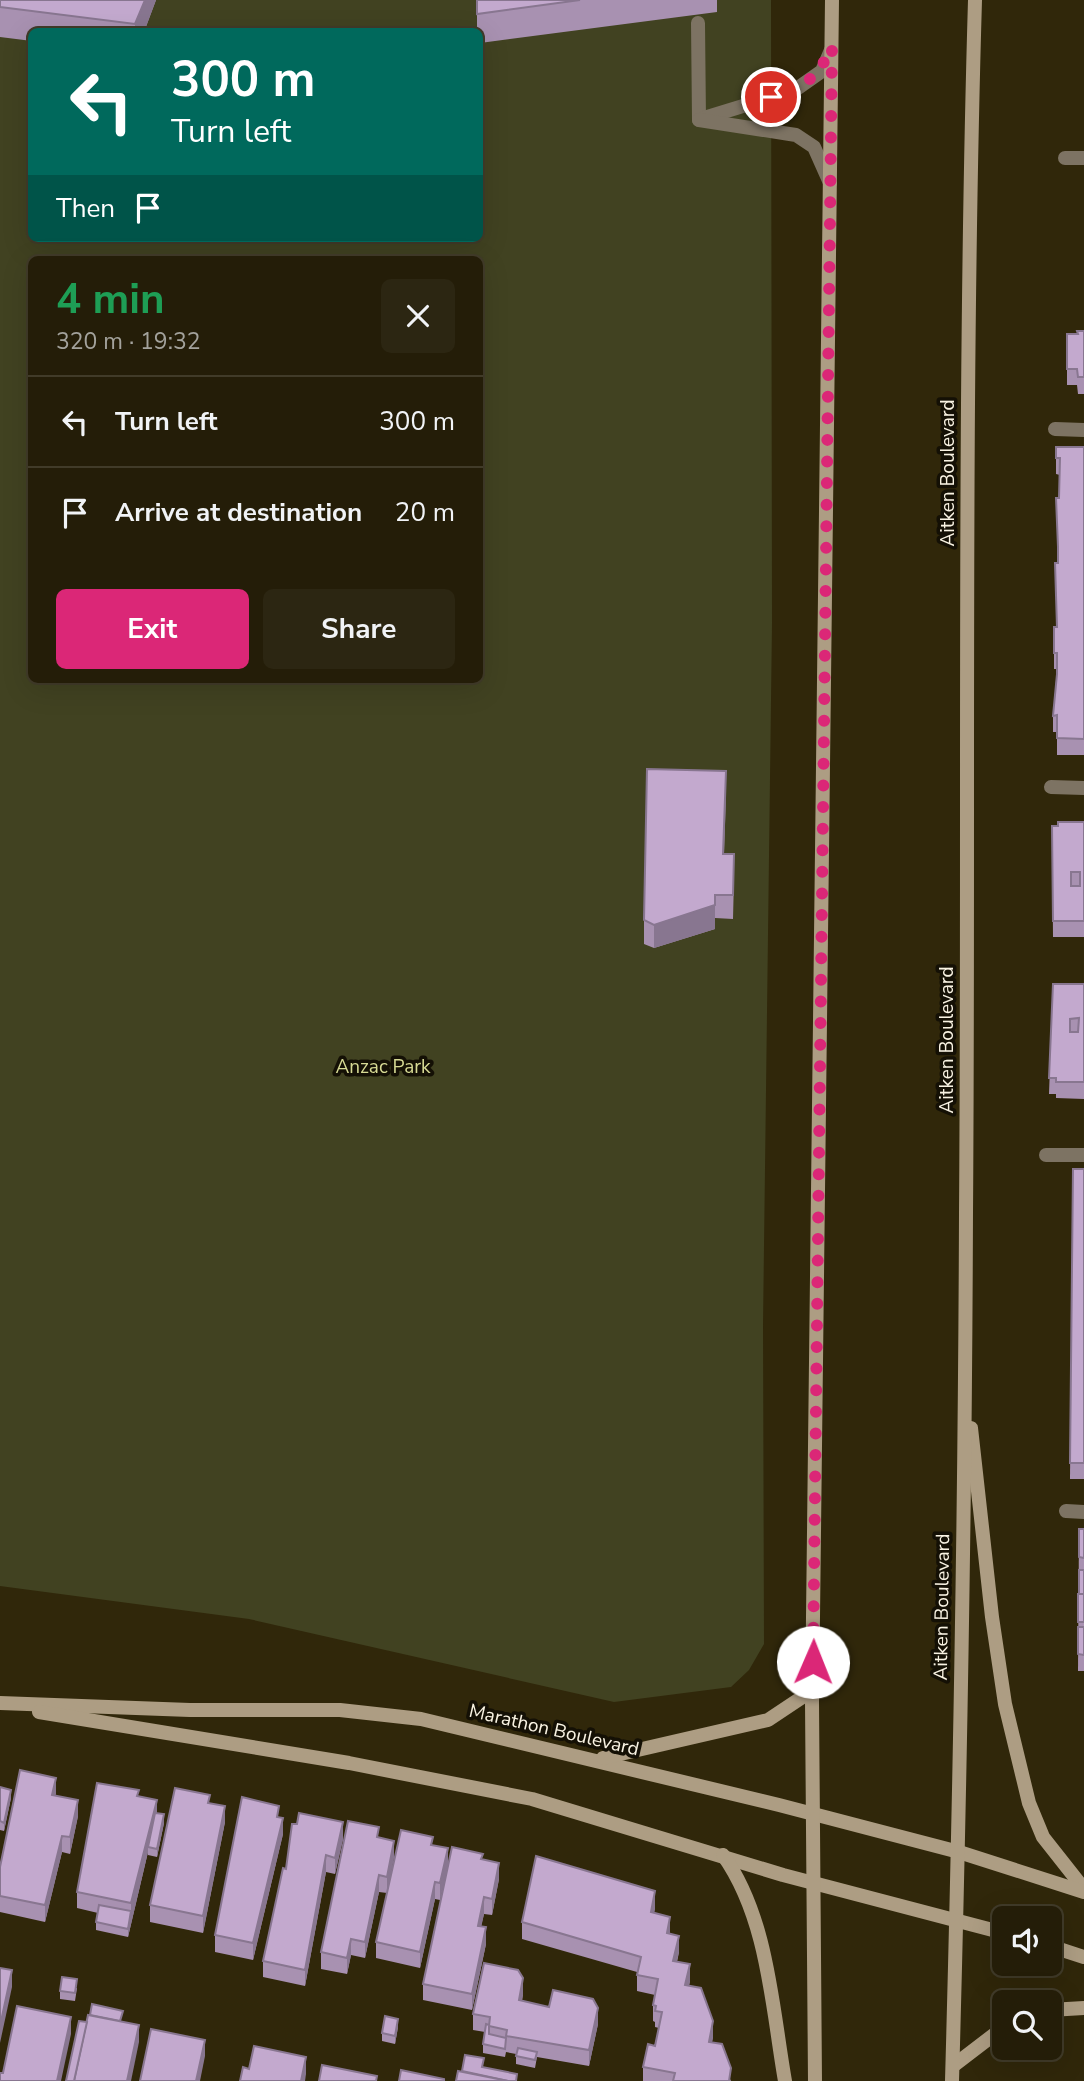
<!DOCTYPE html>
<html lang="en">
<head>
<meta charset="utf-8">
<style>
  body { margin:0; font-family:"Nunito Sans",sans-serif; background:#2c2612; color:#f1f3f6; height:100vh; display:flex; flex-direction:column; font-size:26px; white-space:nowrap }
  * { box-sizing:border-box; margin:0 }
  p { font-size:23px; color:#a3a29c }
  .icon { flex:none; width:38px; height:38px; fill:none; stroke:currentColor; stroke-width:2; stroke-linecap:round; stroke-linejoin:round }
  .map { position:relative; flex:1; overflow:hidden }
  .side { position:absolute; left:28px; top:256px; width:455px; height:427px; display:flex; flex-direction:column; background:#241d08; border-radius:10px; box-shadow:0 7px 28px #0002,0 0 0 2px #413b29 }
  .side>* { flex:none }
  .hud { position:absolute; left:28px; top:28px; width:455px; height:214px; border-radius:10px; box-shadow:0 7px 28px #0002,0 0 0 2px #413b29; background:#00695c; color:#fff; overflow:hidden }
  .controls { position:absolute; left:992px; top:1906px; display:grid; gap:14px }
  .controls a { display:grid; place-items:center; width:70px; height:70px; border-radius:10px; background:#241d08; box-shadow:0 7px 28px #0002,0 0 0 2px #413b29; font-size:35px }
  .pin { position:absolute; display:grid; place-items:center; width:60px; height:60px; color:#fff; margin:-30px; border:4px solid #fff; border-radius:50%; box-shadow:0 2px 7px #0007 }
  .me { position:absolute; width:77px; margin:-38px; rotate:1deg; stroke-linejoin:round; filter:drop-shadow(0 0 5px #0008) }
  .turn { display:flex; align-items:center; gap:24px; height:147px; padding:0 28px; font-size:32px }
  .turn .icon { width:91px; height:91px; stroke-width:2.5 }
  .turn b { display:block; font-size:49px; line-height:60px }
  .then { display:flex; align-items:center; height:66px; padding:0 28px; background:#0003; gap:14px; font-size:26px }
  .round { display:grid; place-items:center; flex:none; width:74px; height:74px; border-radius:10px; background:#2c2612 }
  .summary { display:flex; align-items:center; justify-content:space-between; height:119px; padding:0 28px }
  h1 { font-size:42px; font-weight:700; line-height:52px; color:#1e9e55 }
  .cta { display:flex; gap:14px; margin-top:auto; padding:14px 28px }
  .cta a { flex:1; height:80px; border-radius:10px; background:#db2777; color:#fff; font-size:28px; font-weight:700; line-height:80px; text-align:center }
  .cta a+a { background:#2c2612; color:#f1f3f6 }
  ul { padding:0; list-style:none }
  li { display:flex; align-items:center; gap:21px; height:91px; padding:0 28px; border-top:2px solid #413b29 }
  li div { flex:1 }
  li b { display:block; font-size:26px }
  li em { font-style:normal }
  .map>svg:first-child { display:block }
  .green { fill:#414221; fill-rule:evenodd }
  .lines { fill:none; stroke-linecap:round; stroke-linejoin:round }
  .lane { stroke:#7d7363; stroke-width:14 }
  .street { stroke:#7d7363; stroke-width:14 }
  .secondary { stroke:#ad9d83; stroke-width:14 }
  .wall { fill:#a891b1 }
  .shaded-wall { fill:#887690 }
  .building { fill:#c3a9ce; stroke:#887690; stroke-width:2; fill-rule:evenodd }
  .route { stroke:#db2777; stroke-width:12; stroke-dasharray:0 21.6 }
  .labels { text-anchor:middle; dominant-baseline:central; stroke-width:7; stroke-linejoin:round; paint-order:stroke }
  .street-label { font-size:19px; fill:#f9f3e3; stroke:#141005 }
  .park-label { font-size:19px; fill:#d7da94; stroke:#141005 }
</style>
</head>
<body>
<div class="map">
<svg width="1084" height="2081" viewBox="0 0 1084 2081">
  <rect width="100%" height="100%" fill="#30270a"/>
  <!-- green -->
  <path class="green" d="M0,0H771L772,623L763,1325L764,1644L749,1670L731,1687L614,1702L249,1619L0,1586ZM32,32H480V238H32ZM32,259H480V679H32Z"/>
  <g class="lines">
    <!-- lane -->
    <g class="lane">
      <path d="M698,23L699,120"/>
      <path d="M704,118L795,90L822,71L831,50"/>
      <path d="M699,120L796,135L814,147L830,183"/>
      <path d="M1065,158H1084"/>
      <path d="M1055,429L1084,430"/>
      <path d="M1066,1511L1084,1512"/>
    </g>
    <!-- street -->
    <g class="street">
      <path d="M1051,787L1084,788"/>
      <path d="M1046,1155H1084"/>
    </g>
    <!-- secondary -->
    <g class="secondary">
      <path d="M971,1428L992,1617L1005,1704L1029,1803L1043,1837L1084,1889"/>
      <path d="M0,1703L190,1710H340L421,1719L779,1805L959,1852L1084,1892"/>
      <path d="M39,1712L349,1763L532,1799L783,1875L1004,1933"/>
      <path d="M603,1758L768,1720L813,1690"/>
      <path d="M723,1855C768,1918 772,2007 785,2081"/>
      <path d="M1050,1946L1084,1957"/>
      <path d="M1050,2010L1084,2008"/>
      <path d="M953,2066L1004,2027"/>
      <path d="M815,2081L812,1702L832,0"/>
      <path d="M952,2081C960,1792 965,1502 966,1213C969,809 963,404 975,0"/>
    </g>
  </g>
  <!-- wall -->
  <g class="wall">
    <path d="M0,0H156L144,32H32V41L0,37Z"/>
    <path d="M477,0H717V12L480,43V32H477Z"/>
    <path d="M1084,331V394H1078L1077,385H1067V334H1077Z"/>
    <path d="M1056,447H1084V755H1057V732H1053V716L1057,669H1054V653L1057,627L1055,563H1058V559L1056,498H1059L1060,475L1056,474Z"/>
    <path d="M726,794L724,854L734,878L733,919L715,918V929L654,948L644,944V920Z"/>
    <path d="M1084,822V937H1053L1052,826H1058Z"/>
    <path d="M1053,984H1084V1099L1056,1098V1094H1049Z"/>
    <path d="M1073,1169H1084V1479H1070Z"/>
    <path d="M1079,1529H1084V1671H1078Z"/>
    <path d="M0,1787L11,1798L4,1831L0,1830Z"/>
    <path d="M56,1796L78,1816L70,1854L62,1852L45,1922L0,1912V1867Z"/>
    <path d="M139,1796L157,1813L164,1823L157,1857L148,1855V1852L128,1937L96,1930V1922L98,1913L77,1908V1892Z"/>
    <path d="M210,1803L225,1822L203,1933L150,1922V1905Z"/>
    <path d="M279,1817L283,1834L253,1960L215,1952V1935Z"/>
    <path d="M379,1837L394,1857L387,1892L433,1845L448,1865L440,1900L435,1899L420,1968L376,1958V1942L387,1893L379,1892L365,1958L351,1955L347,1974L321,1969V1952Z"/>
    <path d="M343,1839L335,1874L326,1872L305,1986L263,1977V1961L286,1869Z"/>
    <path d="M483,1859L499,1879L492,1915L484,1914L481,1926L486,1944L472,2010L423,2000V1984Z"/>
    <path d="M655,1908L654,1913L670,1934L679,1952L677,1962L690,1981L689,1986L713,2037L712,2042L731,2081H643V2067L655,2046L659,2028L655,2027V2022L653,2021V2005L655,1995L637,1991V1972L522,1939V1922Z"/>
    <path d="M77,1988L75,2001L60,1999V1991Z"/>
    <path d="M523,1994L522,2001L598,2024L589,2066L537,2057L535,2068L516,2064V2054L506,2052L505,2057L483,2053V2044L485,2032L473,2030V2014Z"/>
    <path d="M398,2027L395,2044L382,2041V2033Z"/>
  </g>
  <!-- shaded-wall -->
  <g class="shaded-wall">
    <path d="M145,0H156L144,32H135V24Z"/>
    <path d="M715,895V929L654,948V925Z"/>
    <path d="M56,1778V1794L52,1811V1795Z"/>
    <path d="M11,1790V1798L4,1831V1823Z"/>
    <path d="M78,1800V1816L70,1854V1837Z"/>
    <path d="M157,1800V1816L148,1847V1852L128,1937V1929L131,1911V1903Z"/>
    <path d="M225,1806V1822L203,1933V1916Z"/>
    <path d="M164,1814V1823L157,1857V1849Z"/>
    <path d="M283,1818V1834L253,1960V1943Z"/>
    <path d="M343,1822V1839L335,1874V1858Z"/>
    <path d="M62,1836V1852L45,1922V1905Z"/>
    <path d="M394,1841V1857L387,1893V1877Z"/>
    <path d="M448,1848V1865L440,1900V1883Z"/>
    <path d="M326,1855V1872L305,1986V1970Z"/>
    <path d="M499,1863V1879L492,1915V1899Z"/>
    <path d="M379,1875V1892L365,1958V1942Z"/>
    <path d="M435,1882V1899L420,1968V1952Z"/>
    <path d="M655,1891V1908L651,1929V1912Z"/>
    <path d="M484,1897V1914L478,1942V1926Z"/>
    <path d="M670,1917V1933L667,1950V1933Z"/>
    <path d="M486,1927V1944L472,2010V1994Z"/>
    <path d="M679,1936V1952L673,1977V1961Z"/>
    <path d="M351,1939V1955L347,1974V1958Z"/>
    <path d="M690,1964V1981L685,2001V1985Z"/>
    <path d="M12,1970V1987L0,2043V2026Z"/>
    <path d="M523,1978V1994L519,2017V2000Z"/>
    <path d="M598,2008V2024L589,2066V2050Z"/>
    <path d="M71,2017V2034L61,2081H57Z"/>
    <path d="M398,2019V2027L395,2044V2036Z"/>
    <path d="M713,2021V2037L709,2058V2042Z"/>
    <path d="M139,2025V2042L131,2081H127Z"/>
    <path d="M205,2040V2056L200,2081H196Z"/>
    <path d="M306,2057V2074L305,2081H301Z"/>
  </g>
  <!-- building -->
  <g class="building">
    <path d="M0,0H145L135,24L0,7Z"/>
    <path d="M477,0H580L477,14Z"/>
    <path d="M1077,331H1084V377H1078L1077,369H1067V334H1078Z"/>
    <path d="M1056,447H1084V739L1057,738V715L1053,716L1057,674V653H1054V627H1057L1055,563H1058V547L1056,498H1059L1060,458H1056Z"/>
    <path d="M647,769L726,771L723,854H734L733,895H715V905L654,925L644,920Z"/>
    <path d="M1058,822H1084V921H1053L1052,826H1058ZM1071,872H1080V886H1071Z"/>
    <path d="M1053,984H1084V1082H1056V1078H1049ZM1079,1018L1078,1032H1070V1019Z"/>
    <path d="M1073,1169H1084V1463H1070Z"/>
    <path d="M1079,1529H1084V1558L1079,1557Z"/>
    <rect x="1079" y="1570" width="5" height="24"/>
    <rect x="1078" y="1594" width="6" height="28"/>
    <path d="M1078,1627H1084V1655L1078,1654Z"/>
    <path d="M20,1770L56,1778L52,1795L78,1800L70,1837L62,1836L45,1905L0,1896V1867Z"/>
    <path d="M97,1783L139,1790L137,1796L157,1800L131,1903L77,1892Z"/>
    <path d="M0,1787L11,1790L4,1823L0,1821Z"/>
    <path d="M175,1788L210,1795L208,1803L225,1806L203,1916L150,1905Z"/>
    <path d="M242,1797L279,1806L277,1817L283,1818L253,1943L215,1935Z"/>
    <path d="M155,1813L164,1814L157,1849L148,1847Z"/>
    <path d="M299,1813L343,1822L335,1858L326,1855L305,1970L263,1961L283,1868L286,1869L292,1824H297Z"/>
    <path d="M348,1821L379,1827L377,1837L394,1841L387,1877L379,1875L365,1942L351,1939L347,1958L321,1952Z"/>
    <path d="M401,1830L433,1837L431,1845L448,1848L440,1883L435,1882L420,1952L376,1942Z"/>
    <path d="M452,1847L483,1854L481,1859L499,1863L492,1899L484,1897L478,1926L486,1927L472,1994L423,1984Z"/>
    <path d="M536,1856L655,1891L651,1912L670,1917L667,1933L679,1936L673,1961L690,1964L685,1985L701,1988L713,2021L709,2042L722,2044L731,2068L729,2081H673L675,2073L643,2067L648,2044L655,2046L662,2012L655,2011L656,2006L653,2005L658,1979L637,1975L641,1957L522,1922Z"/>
    <path d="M99,1905L131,1911L128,1929L96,1922Z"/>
    <path d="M484,1963L518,1970L523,1978L519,2000L549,2007L553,1990L593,1999L598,2008L589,2050L506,2036L507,2030L489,2026L490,2017L473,2014Z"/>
    <path d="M0,1968L12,1970L0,2026Z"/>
    <path d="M62,1977L77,1979L75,1993L60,1991Z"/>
    <path d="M92,2004L123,2011L120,2021L90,2015Z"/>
    <path d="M17,2006L71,2017L57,2081H0V2073H3Z"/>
    <path d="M88,2015L139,2025L127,2081H74Z"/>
    <path d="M385,2016L398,2019L395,2036L382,2033Z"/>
    <path d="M79,2021L87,2022L74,2081H66Z"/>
    <path d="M486,2024L489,2025V2034L506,2038L505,2049L483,2044Z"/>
    <path d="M151,2029L205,2040L196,2081H140Z"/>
    <path d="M254,2046L306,2057L301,2081H240L243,2067L249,2069Z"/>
    <path d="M518,2048L537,2052L535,2060L516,2056Z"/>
    <path d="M465,2055L484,2058L482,2067L517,2074L516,2081H508L462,2071Z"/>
    <path d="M322,2065L377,2076L376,2081H319Z"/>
    <path d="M401,2070L444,2079V2081H399Z"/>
    <path d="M458,2071L508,2081H456Z"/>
  </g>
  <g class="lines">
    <!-- route -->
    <path class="route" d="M771,97C804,87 817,79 832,47L813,1662"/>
  </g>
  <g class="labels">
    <!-- street labels -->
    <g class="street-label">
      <text transform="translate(948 473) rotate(-90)">Aitken Boulevard</text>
      <text transform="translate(947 1040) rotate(-90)">Aitken Boulevard</text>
      <text transform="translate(942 1607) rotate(-89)">Aitken Boulevard</text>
      <text transform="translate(554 1730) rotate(13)">Marathon Boulevard</text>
    </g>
    <!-- park labels -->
    <g class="park-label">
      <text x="383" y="1067">Anzac Park</text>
    </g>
  </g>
</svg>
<div class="controls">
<a><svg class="icon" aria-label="sound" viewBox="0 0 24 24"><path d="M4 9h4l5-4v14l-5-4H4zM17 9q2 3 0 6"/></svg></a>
<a><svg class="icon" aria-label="search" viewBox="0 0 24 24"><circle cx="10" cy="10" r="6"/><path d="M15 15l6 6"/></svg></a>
</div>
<div class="pin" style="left:771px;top:97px;background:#d93025"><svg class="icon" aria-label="arrive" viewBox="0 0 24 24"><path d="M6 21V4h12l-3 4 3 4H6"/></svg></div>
<svg class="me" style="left:813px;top:1662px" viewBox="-20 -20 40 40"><circle r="19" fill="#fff"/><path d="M0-13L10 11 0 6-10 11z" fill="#db2777"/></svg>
<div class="hud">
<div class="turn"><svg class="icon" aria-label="left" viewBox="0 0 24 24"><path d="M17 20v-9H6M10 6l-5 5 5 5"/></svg><div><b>300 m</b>Turn left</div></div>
<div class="then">Then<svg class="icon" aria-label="arrive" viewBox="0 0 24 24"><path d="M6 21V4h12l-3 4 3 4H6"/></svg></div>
</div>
<section class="side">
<div class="summary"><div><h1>4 min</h1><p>320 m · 19:32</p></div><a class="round"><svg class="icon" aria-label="close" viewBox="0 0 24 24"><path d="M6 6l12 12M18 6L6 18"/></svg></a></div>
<ul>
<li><svg class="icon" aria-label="left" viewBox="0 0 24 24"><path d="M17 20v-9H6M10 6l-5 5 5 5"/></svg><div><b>Turn left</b></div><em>300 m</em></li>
<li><svg class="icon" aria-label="arrive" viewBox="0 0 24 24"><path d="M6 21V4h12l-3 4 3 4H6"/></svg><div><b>Arrive at destination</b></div><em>20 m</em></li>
</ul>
<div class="cta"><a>Exit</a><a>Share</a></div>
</section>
</div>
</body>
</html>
